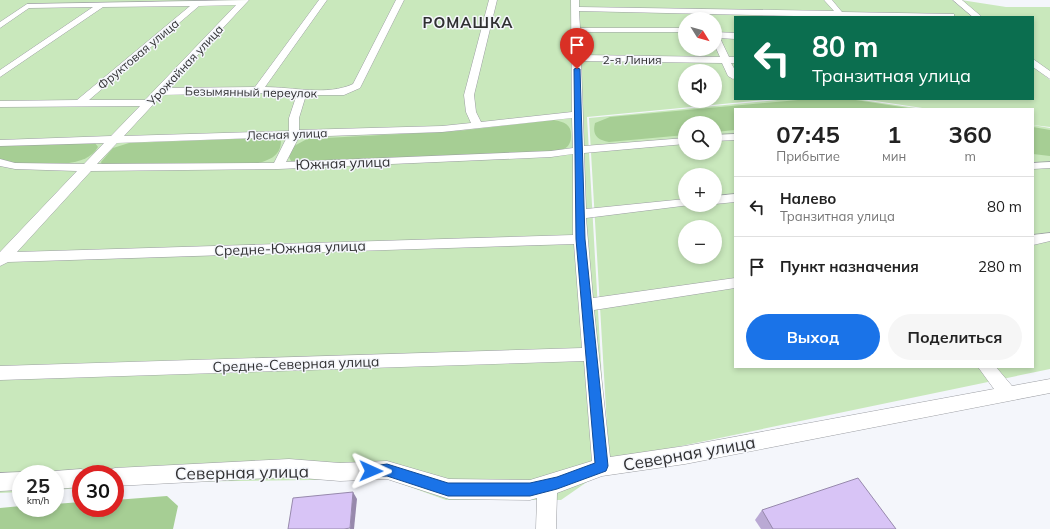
<!DOCTYPE html>
<html lang="ru">
<head>
<meta charset="utf-8">
<style>
  body { margin:0; font-family:Mulish,sans-serif; background:#f6f6f6; color:#222; height:100vh; display:flex; flex-direction:column; font-size:15px; white-space:nowrap }
  * { box-sizing:border-box; margin:0 }
  p { font-size:13px; color:#767676 }
  .icon { flex:none; width:22px; height:22px; fill:none; stroke:currentColor; stroke-width:2; stroke-linecap:round; stroke-linejoin:round }
  .map { position:relative; flex:1; overflow:hidden }
  .side { position:absolute; left:734px; top:108px; width:300px; height:260px; display:flex; flex-direction:column; background:#fff; border-radius:0px; box-shadow:0 2px 6px #0003 }
  .side>* { flex:none }
  .hud { position:absolute; left:734px; top:16px; width:300px; height:84px; border-radius:0px; box-shadow:0 2px 6px #0003; background:#0b6e4f; color:#fff; overflow:hidden }
  .needle { width:26px; rotate:127deg }
  .controls { position:absolute; left:678px; top:12px; display:grid; gap:8px }
  .controls a { display:grid; place-items:center; width:44px; height:44px; border-radius:50%; background:#fff; box-shadow:0 2px 6px #0003; font-size:20px }
  .speed { position:absolute; left:12px; top:465px; display:flex; gap:8px; font-size:20px; font-weight:700; text-align:center }
  .speed>* { display:grid; place-content:center; width:52px; height:52px; border-radius:50%; background:#fff; box-shadow:0 2px 6px #0003; line-height:1 }
  .speed small { font-size:10px; font-weight:400 }
  .speed .limit { border:6px solid #d22; background:#fff; color:#111 }
  .pin { position:absolute; display:grid; place-items:center; width:34px; height:34px; color:#fff; margin:-41px -17px; border-radius:50% 50% 50% 0; rotate:-45deg; box-shadow:0 0 4px #0007 }
  .pin .icon { rotate:45deg }
  .me { position:absolute; width:44px; margin:-22px; rotate:91deg; stroke-linejoin:round; filter:drop-shadow(0 0 3px #0008) }
  .turn { display:flex; align-items:center; gap:14px; height:84px; padding:0 12px; font-size:18px }
  .turn .icon { width:52px; height:52px; stroke-width:2.5 }
  .turn b { display:block; font-size:28px; line-height:34px }
  .eta { display:flex; justify-content:space-evenly; align-items:center; height:68px; text-align:center }
  .eta b { font-size:24px; font-weight:700; line-height:28px }
  .cta { display:flex; gap:8px; margin-top:auto; padding:8px 12px }
  .cta a { flex:1; height:46px; border-radius:24px; background:#1a73e8; color:#fff; font-size:16px; font-weight:700; line-height:46px; text-align:center }
  .cta a+a { background:#f6f6f6; color:#222 }
  ul { padding:0; list-style:none }
  li { display:flex; align-items:center; gap:12px; height:60px; padding:0 12px; border-top:1px solid #e0e0e0 }
  li div { flex:1 }
  li b { display:block; font-size:15px }
  li em { font-style:normal }
  .map>svg:first-child { display:block }
  .green { fill:#c9e8bc; fill-rule:evenodd }
  .forest { fill:#a6ce94 }
  .lines { fill:none; stroke-linecap:round; stroke-linejoin:round }
  .minor-casing { stroke:#9c9ea3; stroke-width:1 }
  .minor { fill:#fff; fill-rule:evenodd }
  .wall { fill:#baa9d4 }
  .shaded-wall { fill:#9789ac }
  .building { fill:#d8c4f6; stroke:#9789ac }
  .route { fill:#1a73e8; stroke:#114b97 }
  .labels { text-anchor:middle; dominant-baseline:central; stroke-width:3; stroke-linejoin:round; paint-order:stroke }
  .far-street-label { font-size:12px; fill:#303032; stroke:#f4f6fb }
  .street-label { font-size:14px; fill:#303032; stroke:#f4f6fb }
  .far-district-label { font-size:15px; font-weight:bold; letter-spacing:1px; fill:#303032; stroke:#f4f6fb }
  .near-street-label { font-size:17px; fill:#303032; stroke:#f4f6fb }
</style>
</head>
<body>
<div class="map">
<svg width="1050" height="529" viewBox="0 0 1050 529">
  <rect width="100%" height="100%" fill="#f4f6fb"/>
  <!-- green -->
  <g class="green">
    <path d="M0,0H952L973,17H735V99H775L587,117L607,468L561,500H446L388,479L166,482L115,474H81V488L55,490V474H21V492L0,493ZM685,19H715V49H685ZM685,71H715V101H685Z"/>
    <path d="M961,0L1006,7H1050V78L1033,64V17H975Z"/>
    <path d="M1033,66L1050,80V127L1033,125V109H929L862,99H1033Z"/>
    <path d="M788,99H855L923,109H735V367H1033V125L1050,128V369L609,461L589,118ZM685,123H715V153H685ZM685,175H715V205H685ZM685,227H715V257H685Z"/>
  </g>
  <!-- forest -->
  <g class="forest">
    <path d="M809,99H849L915,109H735V130L715,132V123H685V135L609,142C597,140 592,135 595,123L610,117Z"/>
    <path d="M554,120C565,122 572,125 571,137C571,140 570,143 568,146C563,151 554,151 547,152L297,162L291,161L289,157L294,146L307,139L458,131Z"/>
    <path d="M1033,127L1050,130V156L1033,154Z"/>
    <path d="M265,138H276L281,141C281,157 267,161 254,164L102,165L101,162L113,148L129,143Z"/>
    <path d="M95,143L98,147C92,158 80,161 69,163L0,165V145Z"/>
    <path d="M167,496L178,506L173,529H0V508L21,506V508H55V504L81,502V508H115V500Z"/>
  </g>
  <g class="lines">
    <defs>
      <g id="minor">
        <path d="M249,0L167,88L255,87L319,0H327L265,87C293,87 327,96 353,84L396,0H404L360,88L344,95H306L299,118V130L442,126L471,123L466,112L464,95L489,0H497L474,95L476,112L481,122L572,112L571,0H579V7L834,11L824,0H832L842,12L954,14V17H839L579,11L580,28H685V32H580L581,55L720,57L715,46V32L735,33V39L720,38L729,57H735V63H731L735,70V78L733,79L728,76L722,63L581,61L584,146L685,138V144L584,153L586,209L685,199V205H690L586,218L593,298L735,278V288L594,310L610,457L685,446L994,389L978,367H996L1012,386L1050,379V393L685,464L602,476L557,493L556,529H536L537,498L530,500L449,499L387,479L340,481L289,477L115,486V474H107L108,470L115,468L289,459L340,463L387,461L449,479L530,480L592,461L584,361L0,380V366L582,348L574,244L8,262L0,266V252L77,171L15,169L0,166V159L15,163L84,164L104,143L0,146V140L111,136L140,106L0,107V101L77,100L190,6L103,7L0,77V70L93,7L29,8L0,28V22L27,4ZM236,5L145,100H89L199,6ZM254,93L297,94L289,118V131L124,136L162,95ZM572,118L573,148L551,151L286,162L299,137L442,132ZM287,137L274,163L97,164L117,143ZM573,154V235L17,252L91,171L278,169L551,157Z"/>
        <path d="M953,0H962L982,17H973Z"/>
        <path d="M1033,59L1050,71V79L1033,67Z"/>
        <path d="M735,134V140L715,141V135Z"/>
        <path d="M1050,162V168L1033,169V163Z"/>
        <path d="M735,194V202L715,204V196Z"/>
        <path d="M1050,233V241L1033,245V235Z"/>
        <path d="M81,469L88,471L89,474H81V487L55,489V474H48L55,471Z"/>
        <path d="M21,472L27,474H21V490L0,491V473Z"/>
      </g>
    </defs>
    <!-- minor casing -->
    <use href="#minor" class="minor-casing"/>
    <!-- minor -->
    <use href="#minor" class="minor"/>
  </g>
  <!-- wall -->
  <path class="wall" d="M762,510L896,529H761L755,520Z"/>
  <!-- shaded-wall -->
  <path class="shaded-wall" d="M353,492L357,499L354,529H350Z"/>
  <!-- building -->
  <g class="building">
    <path d="M858,478L896,529H773L762,510Z"/>
    <path d="M353,492L350,528L344,529H288L293,498Z"/>
  </g>
  <!-- route -->
  <path class="route" d="M577,68L580,69L585,239L608,466L606,471L557,489L530,496H448L387,476L371,477L367,475L365,471L367,467L387,464L448,483H530L557,477L595,463L576,239L574,69Z"/>
  <g class="labels">
    <!-- far-street labels -->
    <g class="far-street-label">
      <text transform="translate(138 54) rotate(-40)">Фруктовая улица</text>
      <text x="632" y="59">2-я Линия</text>
      <text transform="translate(185 65) rotate(-47)">Урожайная улица</text>
      <text transform="translate(251 92) rotate(1)">Безымянный переулок</text>
      <text transform="translate(287 134) rotate(-2)">Лесная улица</text>
    </g>
    <!-- street labels -->
    <g class="street-label">
      <text transform="translate(343 163) rotate(-2)">Южная улица</text>
      <text transform="translate(290 248) rotate(-2)">Средне-Южная улица</text>
      <text transform="translate(296 364) rotate(-2)">Средне-Северная улица</text>
    </g>
    <!-- far-district labels -->
    <g class="far-district-label">
      <text x="468" y="22">РОМАШКА</text>
    </g>
    <!-- near-street labels -->
    <g class="near-street-label">
      <text transform="translate(689 453) rotate(-10)">Северная улица</text>
      <text transform="translate(242 472) rotate(-1)">Северная улица</text>
    </g>
  </g>
</svg>
<div class="controls">
<a><svg class="needle" viewBox="-14 -14 28 28"><path d="M0-13l5 13h-10z" fill="#e53935"/><path d="M0 13l5-13h-10z" fill="#767676"/></svg></a>
<a><svg class="icon" aria-label="sound" viewBox="0 0 24 24"><path d="M4 9h4l5-4v14l-5-4H4zM17 9q2 3 0 6"/></svg></a>
<a><svg class="icon" aria-label="search" viewBox="0 0 24 24"><circle cx="10" cy="10" r="6"/><path d="M15 15l6 6"/></svg></a>
<a>+</a>
<a>−</a>
</div>
<div class="speed"><div>25<small>km/h</small></div><div class="limit">30</div></div>
<div class="pin" style="left:577px;top:69px;background:#d93025"><svg class="icon" aria-label="arrive" viewBox="0 0 24 24"><path d="M6 21V4h12l-3 4 3 4H6"/></svg></div>
<svg class="me" style="left:371px;top:471px" viewBox="-20 -20 40 40"><path d="M0-17L14 15 0 8-14 15z" fill="#1a73e8" stroke="#fff" stroke-width="4"/></svg>
<div class="hud">
<div class="turn"><svg class="icon" aria-label="left" viewBox="0 0 24 24"><path d="M17 20v-9H6M10 6l-5 5 5 5"/></svg><div><b>80 m</b>Транзитная улица</div></div>
</div>
<section class="side">
<div class="eta">
<div><b>07:45</b><p>Прибытие</p></div>
<div><b>1</b><p>мин</p></div>
<div><b>360</b><p>m</p></div>
</div>
<ul>
<li><svg class="icon" aria-label="left" viewBox="0 0 24 24"><path d="M17 20v-9H6M10 6l-5 5 5 5"/></svg><div><b>Налево</b><p>Транзитная улица</p></div><em>80 m</em></li>
<li><svg class="icon" aria-label="arrive" viewBox="0 0 24 24"><path d="M6 21V4h12l-3 4 3 4H6"/></svg><div><b>Пункт назначения</b></div><em>280 m</em></li>
</ul>
<div class="cta"><a>Выход</a><a>Поделиться</a></div>
</section>
</div>
</body>
</html>
